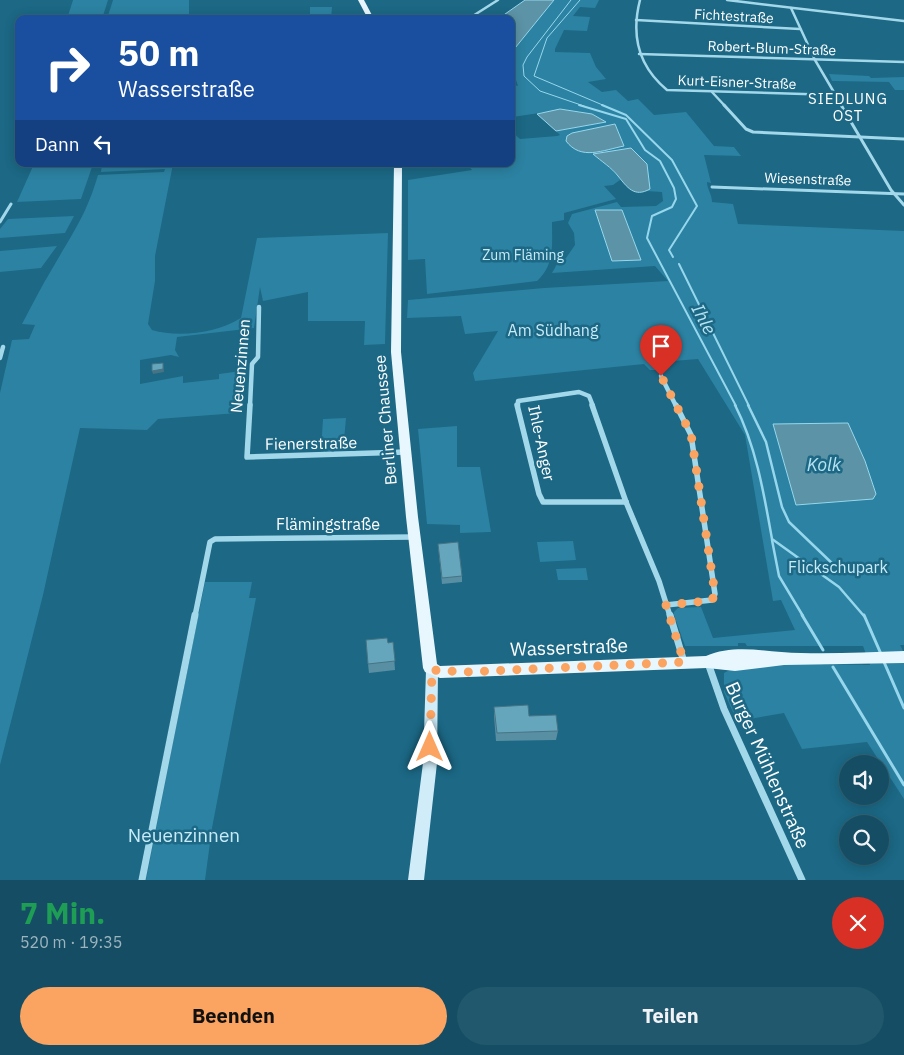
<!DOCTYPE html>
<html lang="de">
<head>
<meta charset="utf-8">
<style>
  body { margin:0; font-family:"IBM Plex Sans",sans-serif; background:#22586d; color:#f1f3f6; height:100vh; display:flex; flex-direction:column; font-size:19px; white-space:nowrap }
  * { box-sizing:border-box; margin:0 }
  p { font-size:16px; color:#9db4bf }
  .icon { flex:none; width:28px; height:28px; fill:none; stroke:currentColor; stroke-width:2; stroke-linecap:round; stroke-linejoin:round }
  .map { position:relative; height:880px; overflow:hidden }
  .side { display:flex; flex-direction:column; background:#154e64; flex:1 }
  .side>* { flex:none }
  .top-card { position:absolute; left:15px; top:15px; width:500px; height:152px; border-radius:10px; box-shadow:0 2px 12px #0003,0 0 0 1px #346578; background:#1a4fa0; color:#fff; overflow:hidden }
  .buttons { position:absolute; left:839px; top:755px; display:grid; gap:10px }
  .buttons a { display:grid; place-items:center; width:50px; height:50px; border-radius:50%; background:#154e64; box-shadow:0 2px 12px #0003,0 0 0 1px #346578; font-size:25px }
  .pin { position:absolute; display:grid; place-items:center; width:42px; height:42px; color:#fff; margin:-51px -21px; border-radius:50% 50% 50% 0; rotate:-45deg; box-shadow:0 0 5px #0007 }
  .pin .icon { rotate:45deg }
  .me { position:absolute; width:55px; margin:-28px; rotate:0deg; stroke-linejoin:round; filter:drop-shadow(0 0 4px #0008) }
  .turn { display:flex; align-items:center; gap:18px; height:105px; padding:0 20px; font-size:22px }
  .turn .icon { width:65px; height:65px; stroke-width:2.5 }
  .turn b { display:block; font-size:35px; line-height:42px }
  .then { display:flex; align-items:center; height:48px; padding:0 20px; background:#0003; gap:10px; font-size:19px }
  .round { display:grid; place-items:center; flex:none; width:52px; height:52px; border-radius:26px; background:#22586d }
  .summary { display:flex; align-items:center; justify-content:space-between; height:85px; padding:0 20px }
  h1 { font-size:30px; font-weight:700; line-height:38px; color:#1e9e55 }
  .cta { display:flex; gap:10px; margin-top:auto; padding:10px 20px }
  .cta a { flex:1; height:58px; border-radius:30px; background:#fba361; color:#111; font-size:20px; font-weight:700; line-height:58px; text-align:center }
  .cta a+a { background:#22586d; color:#f1f3f6 }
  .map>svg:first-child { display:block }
  .green { fill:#2c82a2 }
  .water { fill:#5c93a6; stroke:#96d7ed }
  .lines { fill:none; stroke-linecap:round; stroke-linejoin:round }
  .stream-far3 { stroke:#96d7ed; stroke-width:1 }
  .stream-far2 { stroke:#96d7ed; stroke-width:2 }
  .stream-far1 { stroke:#96d7ed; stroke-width:2.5 }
  .stream { stroke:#96d7ed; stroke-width:3 }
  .street-far4 { stroke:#a3d8eb; stroke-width:2.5 }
  .street-far3 { stroke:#a3d8eb; stroke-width:3 }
  .street-far2 { stroke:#a3d8eb; stroke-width:4.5 }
  .street-far1 { stroke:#a3d8eb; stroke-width:5.5 }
  .street { stroke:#a3d8eb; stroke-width:7 }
  .secondary { fill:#cfecf8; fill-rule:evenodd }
  .primary { fill:#e8f7fe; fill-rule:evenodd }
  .wall { fill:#588fa3 }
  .shaded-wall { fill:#477484 }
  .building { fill:#66a6bd; stroke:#477484 }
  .route { stroke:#fba361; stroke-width:9; stroke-dasharray:0 16.2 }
  .labels { text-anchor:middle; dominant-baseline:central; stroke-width:5; stroke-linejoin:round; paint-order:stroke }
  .far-street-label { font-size:14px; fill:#fff; stroke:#1c6885 }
  .far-park-label { font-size:14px; fill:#c8ebf8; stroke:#1c6885 }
  .far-neighbourhood-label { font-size:15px; letter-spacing:1px; fill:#fff; stroke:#1c6885 }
  .park-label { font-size:16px; fill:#c8ebf8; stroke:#1c6885 }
  .street-label { font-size:16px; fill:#fff; stroke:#1c6885 }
  .water-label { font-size:18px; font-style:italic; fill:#b7e4f3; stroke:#1c6885 }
  .near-street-label { font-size:19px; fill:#fff; stroke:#1c6885 }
  .near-park-label { font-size:19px; fill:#c8ebf8; stroke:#1c6885 }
</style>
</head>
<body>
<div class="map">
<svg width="904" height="880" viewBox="0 0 904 880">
  <rect width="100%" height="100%" fill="#1c6885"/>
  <!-- green -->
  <g class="green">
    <path d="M73,0H108L102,19H67Z"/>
    <path d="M113,0H189V19H107Z"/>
    <path d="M554,0H599L595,8L580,7L573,16L590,17L587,31L564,30L555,49V52L590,53L596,67L606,79L588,82L602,92L616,90L628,101L638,99L654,115L686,112L714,146L734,147L741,156L704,155L711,183L707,182C707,189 712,194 712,202L733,204L738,224L904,231V645H900L904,653V799L867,742L802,749L784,713L737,721L724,692V673C743,660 842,665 870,665L863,646H747L745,643H738V646H685L674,615V612L678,608L701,607L713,638L795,630L781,600L773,601L745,435L698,359L661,362L660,370H650L644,364L475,381L473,373L498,331L465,334L461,316L407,318L408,300L544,288L668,281L655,266L552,273L561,257L566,258L575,245L574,233L568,223L572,214L617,202L621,207L656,206L663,201L662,192L646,191L650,189L594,154L619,176L620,180L613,185L604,186L616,199L564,213V220L552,222C552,244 555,265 537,281L427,294L425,259L408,260V180L472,170L467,164H511V131L520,139L557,136L560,135L556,131L606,122C575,102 542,114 511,117V84L518,86L511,65V53Z"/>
    <path d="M310,7H332L331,19L193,18L310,14Z"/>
    <path d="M829,74L869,76L871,78L904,77V90H895L889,82L832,81Z"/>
    <path d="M34,164H93L81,199L17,202Z"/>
    <path d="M102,164H173L155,256V281L148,324L152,330C179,338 217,333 241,318L257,238L388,233L385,344L364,345L365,321H308V292L263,301L260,287L254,328L177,337L175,350L179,357L171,355L140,360V384L183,376V383L219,379V374L241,371L238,413L158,419L147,430L80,428L43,595L0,765V393L12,340L29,339L35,325L22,324C32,305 41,287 52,269C72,234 86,216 98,175L164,172L165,169L101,172Z"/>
    <path d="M74,216L65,233L0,238V229L8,219Z"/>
    <path d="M57,246L41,268L0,272V251Z"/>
    <path d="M346,418L343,451L321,452L323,419Z"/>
    <path d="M457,426V467H480L491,532L460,533V525L427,524L418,429Z"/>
    <path d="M573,541L576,560L540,562L537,542Z"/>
    <path d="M586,568L588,580H558L556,569Z"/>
    <path d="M205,582H252L249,598H256L212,828L205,880H146Z"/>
  </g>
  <!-- water -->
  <g class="water">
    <path d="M525,0H554L511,53V19H498Z"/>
    <path d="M560,109L592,114L606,122L556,131L537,114Z"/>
    <path d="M615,124L624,146C603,150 581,161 566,141L567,136L572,133Z"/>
    <path d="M631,148L647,164L650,189C634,198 627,187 618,176C612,168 601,161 593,154Z"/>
    <path d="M595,210H622L641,260L612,261Z"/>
    <path d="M848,423L865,461L876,494L873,499L796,505L773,424Z"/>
  </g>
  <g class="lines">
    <!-- stream-far3 -->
    <g class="stream-far3">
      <path d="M571,0L527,57L523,65L524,76L540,91L584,106"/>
      <path d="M580,0L547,38L534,76L605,106"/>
    </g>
    <!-- stream-far2 -->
    <g class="stream-far2">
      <path d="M579,105L626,119L645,150L660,161L674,188L676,199L672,207L652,216L647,238L736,406"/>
      <path d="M602,105L626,115L672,160L697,206L669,250L673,257"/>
      <path d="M679,264L749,406"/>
    </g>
    <!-- stream-far1 -->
    <g class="stream-far1">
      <path d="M735,405C756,446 764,494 772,539L839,587L864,616"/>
      <path d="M748,405L766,442L782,507L789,522L836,567"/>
      <path d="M772,540L779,576L803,616"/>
    </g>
    <!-- stream -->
    <g class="stream">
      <path d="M802,615L823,650"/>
      <path d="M864,615L881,654"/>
      <path d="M884,662L904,708"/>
      <path d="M833,667L904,785"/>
    </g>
    <!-- street-far4 -->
    <g class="street-far4">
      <path d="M640,0C631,35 638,66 667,90L836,95"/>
      <path d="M727,0L904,21"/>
      <path d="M791,8L815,60L842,106"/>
      <path d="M468,19L498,0"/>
      <path d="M636,20L800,29"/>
      <path d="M639,54L904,62"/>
      <path d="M712,92L725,106"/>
    </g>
    <!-- street-far3 -->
    <g class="street-far3">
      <path d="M724,105L746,129L753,132L904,139"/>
      <path d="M841,105L891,190L904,205"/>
      <path d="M712,187L904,194"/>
      <path d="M0,222L11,204"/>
    </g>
    <!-- street-far2 -->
    <g class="street-far2">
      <path d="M0,358L3,347"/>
      <path d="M661,376L676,406"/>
      <path d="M250,406L252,364L258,357L259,307"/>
      <path d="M518,406V401L579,392L589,396L593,406"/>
    </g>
    <!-- street-far1 -->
    <g class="street-far1">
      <path d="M250,405L247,457L406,452"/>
      <path d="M517,405L539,494L543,502H626"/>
      <path d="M592,405L626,502"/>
      <path d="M626,502L659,581L670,616"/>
      <path d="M666,605L712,600L715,594L691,435L676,405"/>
      <path d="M195,616L210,542L215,539L413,537"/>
    </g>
    <!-- street -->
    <g class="street">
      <path d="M670,615L684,662"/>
      <path d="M708,663L724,709L802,880"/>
      <path d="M142,880L195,615"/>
    </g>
    <!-- secondary -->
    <path class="secondary" d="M432,664L436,666L438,670L437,763L424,880H408L423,763L426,670L428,666Z"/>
    <!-- primary -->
    <g class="primary">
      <path d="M358,0H364L374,19H368Z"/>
      <path d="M394,164H402L401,352L418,517L437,664L440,666L706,656C736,643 769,653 801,653C835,654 870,652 904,651V663L784,665L735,671L707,668L440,678L425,672L423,668L406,517L391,352Z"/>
    </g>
  </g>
  <!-- wall -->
  <g class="wall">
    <path d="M438,544L462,576V582L442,584Z"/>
    <path d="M393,642L395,670L369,673L368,664L388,643Z"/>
    <path d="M494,707L529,716L558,731L556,740L496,741L494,716Z"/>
  </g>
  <!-- shaded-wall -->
  <path class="shaded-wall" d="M163,363L164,372L153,374L152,371Z"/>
  <!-- building -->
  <g class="building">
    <path d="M163,363V369L152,371V364Z"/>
    <path d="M458,542L462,576L442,578L438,544Z"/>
    <path d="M387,638L388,643L393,642L395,661L368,664L366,640Z"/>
    <path d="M528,705L529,716L556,715L558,731L497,733L494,707Z"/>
  </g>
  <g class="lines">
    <!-- route -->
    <path class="route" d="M430,747L432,670L466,672L684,662L666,605L707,601L712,600L715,594L691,434L661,376"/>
  </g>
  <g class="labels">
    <!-- far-street labels -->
    <g class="far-street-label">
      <text transform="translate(734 16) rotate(3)">Fichtestraße</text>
      <text transform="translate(772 48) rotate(2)">Robert-Blum-Straße</text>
      <text transform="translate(737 82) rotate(2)">Kurt-Eisner-Straße</text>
      <text transform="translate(808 179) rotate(2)">Wiesenstraße</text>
    </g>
    <!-- far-park labels -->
    <g class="far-park-label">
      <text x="523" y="255">Zum Fläming</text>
    </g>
    <!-- far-neighbourhood labels -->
    <g class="far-neighbourhood-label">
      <text x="848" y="98">SIEDLUNG<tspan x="848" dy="17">OST</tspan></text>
    </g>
    <!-- park labels -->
    <g class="park-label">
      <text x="553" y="330">Am Südhang</text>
      <text x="838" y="567">Flickschupark</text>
    </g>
    <!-- street labels -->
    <g class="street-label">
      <text transform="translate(240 366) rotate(-85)">Neuenzinnen</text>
      <text transform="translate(385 420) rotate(-95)">Berliner Chaussee</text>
      <text transform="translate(311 443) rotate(-1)">Fienerstraße</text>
      <text transform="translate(542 443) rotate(78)">Ihle-Anger</text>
      <text x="328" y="524">Flämingstraße</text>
    </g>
    <!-- water labels -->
    <g class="water-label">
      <text transform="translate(704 319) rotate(62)">Ihle</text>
      <text x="824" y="464">Kolk</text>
    </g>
    <!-- near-street labels -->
    <g class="near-street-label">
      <text transform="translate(569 647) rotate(-2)">Wasserstraße</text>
      <text transform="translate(768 765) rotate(66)">Burger Mühlenstraße</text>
    </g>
    <!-- near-park labels -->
    <g class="near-park-label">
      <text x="184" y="835">Neuenzinnen</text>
    </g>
  </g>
</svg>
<div class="buttons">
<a><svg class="icon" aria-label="sound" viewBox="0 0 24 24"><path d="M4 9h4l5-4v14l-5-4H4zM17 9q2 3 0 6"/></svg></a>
<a><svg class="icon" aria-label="search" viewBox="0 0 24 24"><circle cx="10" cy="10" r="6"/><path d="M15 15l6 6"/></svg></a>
</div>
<div class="pin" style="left:661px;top:376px;background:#d93025"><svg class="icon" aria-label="arrive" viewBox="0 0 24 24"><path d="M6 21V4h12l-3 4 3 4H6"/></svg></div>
<svg class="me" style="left:430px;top:747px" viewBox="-20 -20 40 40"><path d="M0-17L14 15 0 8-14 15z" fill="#fba361" stroke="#fff" stroke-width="4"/></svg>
<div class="top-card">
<div class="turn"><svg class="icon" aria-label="right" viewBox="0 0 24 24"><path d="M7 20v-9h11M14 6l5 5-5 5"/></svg><div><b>50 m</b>Wasserstraße</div></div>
<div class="then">Dann<svg class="icon" aria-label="left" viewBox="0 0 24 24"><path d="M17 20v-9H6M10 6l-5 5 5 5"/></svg></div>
</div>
</div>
<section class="side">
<div class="summary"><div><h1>7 Min.</h1><p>520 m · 19:35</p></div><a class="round" style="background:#d93025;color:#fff"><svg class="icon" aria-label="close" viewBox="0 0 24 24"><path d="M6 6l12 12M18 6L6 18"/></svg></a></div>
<div class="cta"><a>Beenden</a><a>Teilen</a></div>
</section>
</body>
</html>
